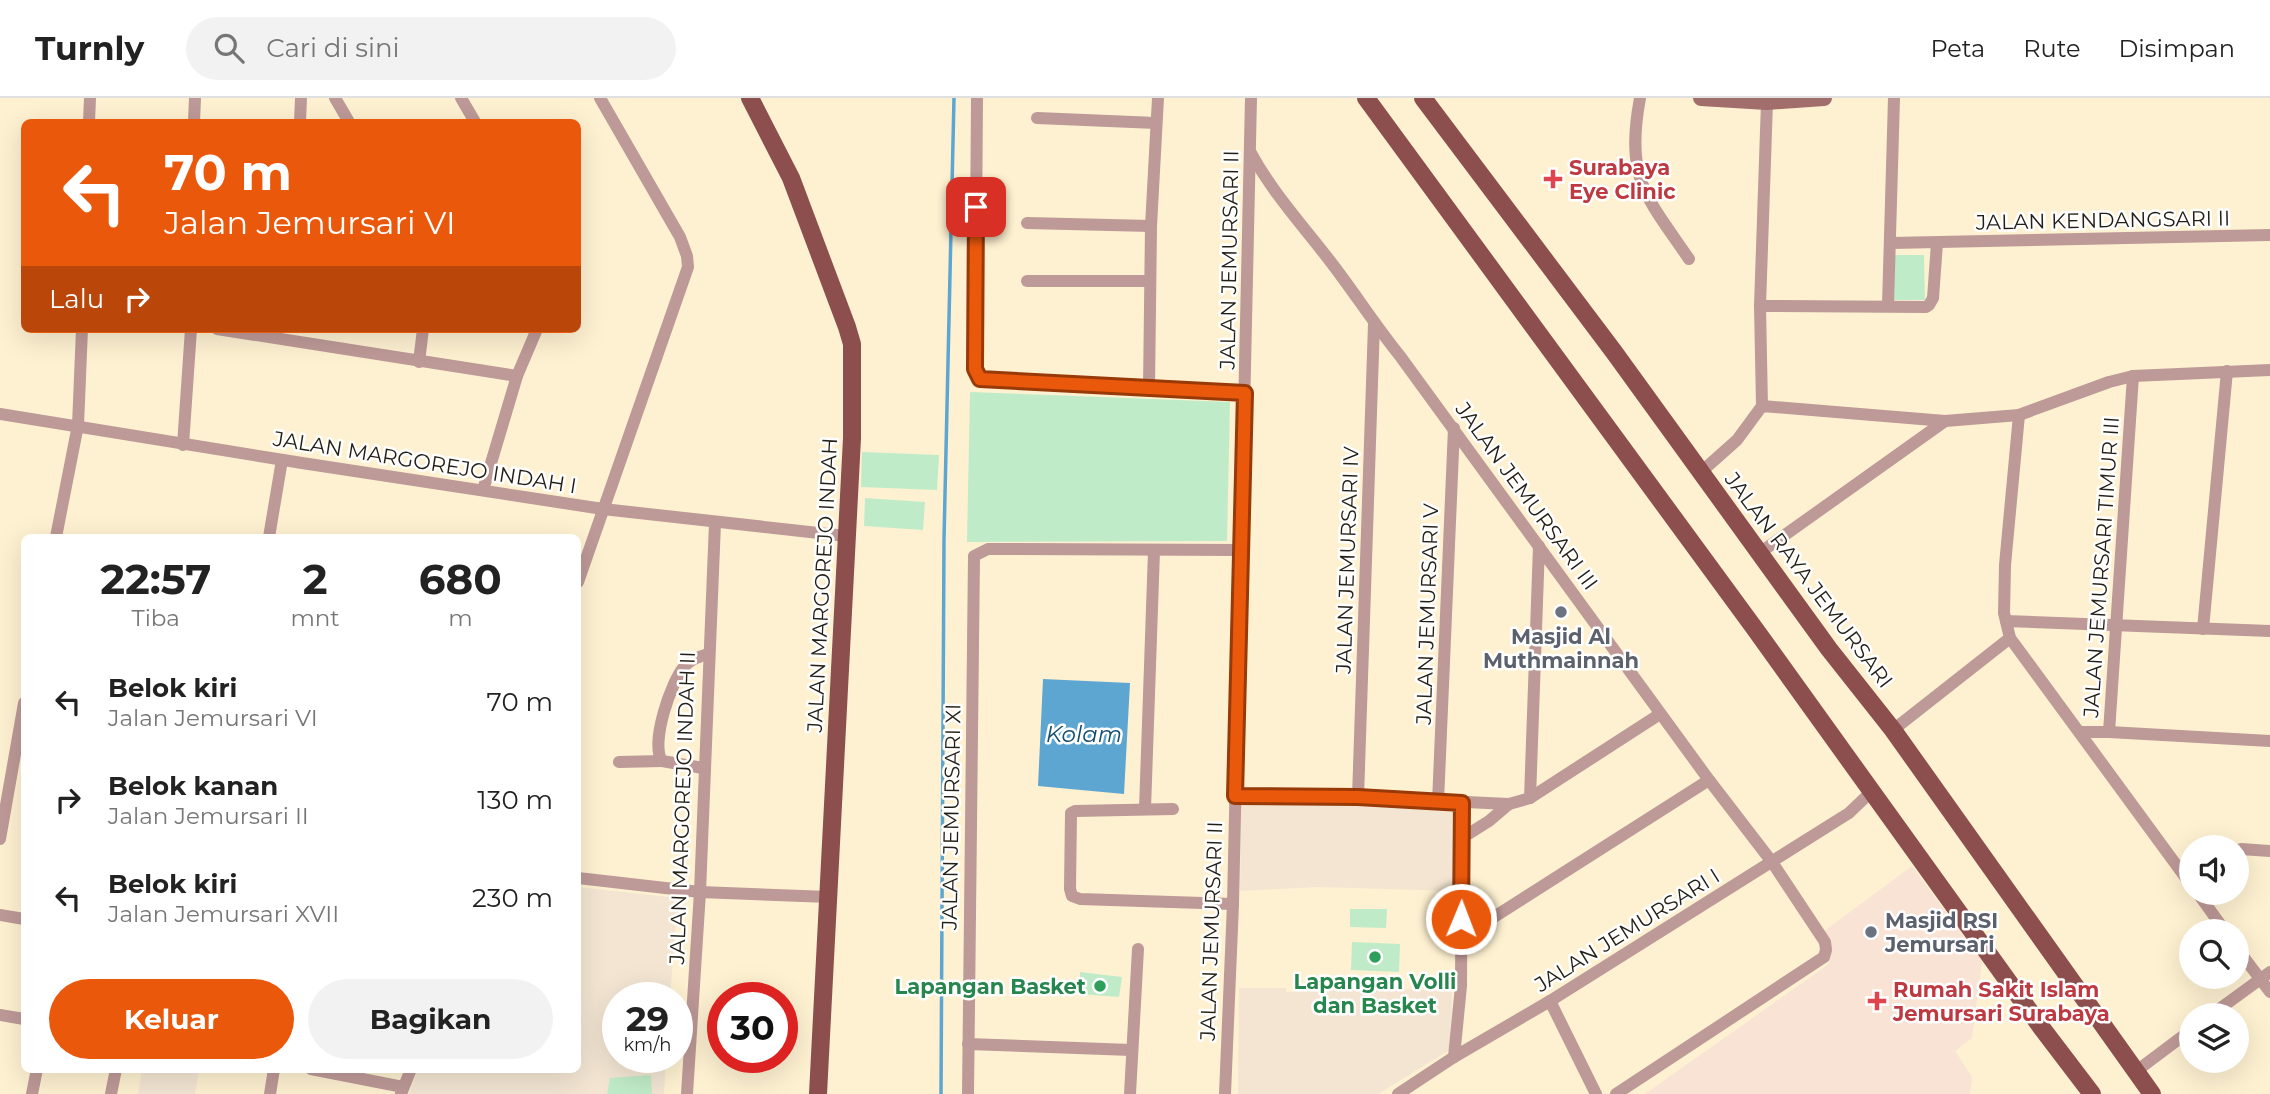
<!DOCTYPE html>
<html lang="id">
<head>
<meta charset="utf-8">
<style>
  body { margin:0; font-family:Montserrat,sans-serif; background:#f2f2f2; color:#222; height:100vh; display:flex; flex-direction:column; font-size:26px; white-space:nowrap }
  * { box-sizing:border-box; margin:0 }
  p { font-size:23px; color:#767676 }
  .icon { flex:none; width:38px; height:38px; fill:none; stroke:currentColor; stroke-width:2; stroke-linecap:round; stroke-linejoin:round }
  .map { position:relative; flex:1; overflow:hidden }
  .panel { position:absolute; left:21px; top:436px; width:560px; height:539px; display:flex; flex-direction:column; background:#fff; border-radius:10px; box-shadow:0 7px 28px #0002 }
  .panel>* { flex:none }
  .guide { position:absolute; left:21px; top:21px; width:560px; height:214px; border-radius:10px; box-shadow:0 7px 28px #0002; background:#ea580c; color:#fff; overflow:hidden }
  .fabs { position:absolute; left:2179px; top:737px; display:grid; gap:14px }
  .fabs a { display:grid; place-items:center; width:70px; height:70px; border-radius:50%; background:#fff; box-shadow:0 7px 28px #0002; font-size:35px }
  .speed { position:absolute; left:602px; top:884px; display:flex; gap:14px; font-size:35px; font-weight:700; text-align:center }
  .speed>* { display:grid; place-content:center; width:91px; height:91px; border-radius:50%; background:#fff; box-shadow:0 7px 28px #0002; line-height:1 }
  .speed small { font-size:18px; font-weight:400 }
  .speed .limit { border:10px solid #d22; background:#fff; color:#111 }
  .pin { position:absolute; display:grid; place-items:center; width:60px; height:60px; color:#fff; margin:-30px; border-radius:14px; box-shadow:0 4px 10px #0006 }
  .me { position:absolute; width:77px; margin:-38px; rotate:1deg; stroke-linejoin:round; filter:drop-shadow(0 0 5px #0008) }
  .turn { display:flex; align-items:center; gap:24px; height:147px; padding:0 28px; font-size:32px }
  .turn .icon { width:91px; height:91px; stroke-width:2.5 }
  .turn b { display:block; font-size:49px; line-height:60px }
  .then { display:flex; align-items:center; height:66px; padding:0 28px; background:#0003; gap:14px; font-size:26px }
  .eta { display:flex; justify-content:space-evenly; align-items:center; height:119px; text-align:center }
  .eta b { font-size:42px; font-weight:700; line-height:49px }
  .primary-button { display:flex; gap:14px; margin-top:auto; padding:14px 28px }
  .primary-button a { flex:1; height:80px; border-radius:42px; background:#ea580c; color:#fff; font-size:28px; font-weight:700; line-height:80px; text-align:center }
  .primary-button a+a { background:#f2f2f2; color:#222 }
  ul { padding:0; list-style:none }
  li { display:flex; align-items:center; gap:21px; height:98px; padding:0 28px }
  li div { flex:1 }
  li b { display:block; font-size:26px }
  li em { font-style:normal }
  header { display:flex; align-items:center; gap:42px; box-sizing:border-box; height:98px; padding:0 35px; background:#fff; border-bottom:2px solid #e0e0e0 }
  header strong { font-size:33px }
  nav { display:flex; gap:38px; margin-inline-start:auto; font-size:24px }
  .search { width:490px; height:63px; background:#f2f2f2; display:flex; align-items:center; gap:18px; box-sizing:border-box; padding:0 24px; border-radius:38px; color:#767676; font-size:26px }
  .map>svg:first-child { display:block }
  .education { fill:#f3e5d2 }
  .medical { fill:#f8e3d4 }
  .green { fill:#c0ebc8 }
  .water { fill:#5ea6d2 }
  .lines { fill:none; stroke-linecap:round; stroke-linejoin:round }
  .stream { stroke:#5ea6d2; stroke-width:3.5 }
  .minor { stroke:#bd9997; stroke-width:12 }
  .secondary { stroke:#a16e6c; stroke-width:16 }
  .primary { stroke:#8c4f4d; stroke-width:18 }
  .route-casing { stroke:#983908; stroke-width:18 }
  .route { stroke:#ea580c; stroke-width:12 }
  .health-dot { fill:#e0444e; stroke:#fff; stroke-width:2.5 }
  .worship-dot { fill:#6b7280; stroke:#fff; stroke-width:2.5 }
  .leisure-dot { fill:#2e9e5b; stroke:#fff; stroke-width:2.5 }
  .labels { text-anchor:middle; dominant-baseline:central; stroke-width:5; stroke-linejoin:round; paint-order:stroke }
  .health-label { font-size:21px; font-weight:bold; fill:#be3a42; stroke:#fff; text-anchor:start }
  .street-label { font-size:21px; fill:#241f14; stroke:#fff }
  .worship-label { font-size:21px; font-weight:bold; fill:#5b616d; stroke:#fff }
  .leisure-label { font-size:21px; font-weight:bold; fill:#27864d; stroke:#fff }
  .water-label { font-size:23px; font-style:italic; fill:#164f6d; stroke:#fff }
</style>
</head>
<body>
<header>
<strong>Turnly</strong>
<div class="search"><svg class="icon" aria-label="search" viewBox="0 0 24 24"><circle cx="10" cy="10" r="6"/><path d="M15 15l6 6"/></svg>Cari di sini</div>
<nav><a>Peta</a><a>Rute</a><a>Disimpan</a></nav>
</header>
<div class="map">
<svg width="2270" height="996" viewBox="0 0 2270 996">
  <rect width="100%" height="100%" fill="#fef1d1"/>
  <!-- education -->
  <g class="education">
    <path d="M1241,701L1456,710L1454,793L1317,789L1240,793Z"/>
    <path d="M578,789L678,800L670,899L618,900V959H666L664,996H409L418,971H578Z"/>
    <path d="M1239,890H1286V894L1393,891L1452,893L1451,951L1378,996H1238Z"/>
    <path d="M142,971H199L195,996H138Z"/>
  </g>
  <!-- medical -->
  <path class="medical" d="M1912,768L1982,863L1972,940L1955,953L1972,979L1970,996H1645L1829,866L1831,847L1823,834Z"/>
  <!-- green -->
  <g class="green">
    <path d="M1894,157H1924L1925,202H1894Z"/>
    <path d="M970,294L1230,304L1227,443L967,444Z"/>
    <path d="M862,354L939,357L937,392L861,389Z"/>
    <path d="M865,400L925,404L923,432L864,428Z"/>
    <path d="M1350,811H1387L1386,830L1350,829Z"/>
    <path d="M1352,844L1400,846L1399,874L1351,872Z"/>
    <path d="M1080,874L1122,879L1119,899L1080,896Z"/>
    <path d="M651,977L652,996H607L610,980Z"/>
  </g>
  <!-- water -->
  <path class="water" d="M1043,581L1130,585L1124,696L1038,688Z"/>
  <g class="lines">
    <!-- stream -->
    <path class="stream" d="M941,996L944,441L954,0"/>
    <!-- minor -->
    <g class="minor">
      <path d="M335,0L349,24"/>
      <path d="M461,0L475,24"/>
      <path d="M977,0L975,271L978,279L991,283L1245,295"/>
      <path d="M1640,0C1625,81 1646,98 1689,161"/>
      <path d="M1037,20L1156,25"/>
      <path d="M89,24L90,0"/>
      <path d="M194,24L195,0"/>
      <path d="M300,24L301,0"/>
      <path d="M1251,55C1272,94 1303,128 1330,163C1354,194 1375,227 1400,258L1709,682L1772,764L1825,844L1826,852L1824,859L1616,996"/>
      <path d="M1027,125L1151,128"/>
      <path d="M1891,145L2270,137"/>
      <path d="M1027,183H1150"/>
      <path d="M1888,207L1894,0"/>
      <path d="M1760,208L1926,209L1929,207L1933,200L1937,145"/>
      <path d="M217,231L517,278"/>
      <path d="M419,264L423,231"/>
      <path d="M1149,290L1151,128L1158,0"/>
      <path d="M1762,308L1760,208L1767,4"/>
      <path d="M0,316L302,365L603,411L846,438"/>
      <path d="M2019,317L2005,467L2004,515L2010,540L2191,787"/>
      <path d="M183,347L191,231"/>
      <path d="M1701,374L1737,342L1762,308L1945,323L2019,317L2109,284L2133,278L2270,272"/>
      <path d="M483,392L517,278L537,231"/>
      <path d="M56,439L78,327L82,231"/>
      <path d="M269,439L282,362"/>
      <path d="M1761,454L1945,323"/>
      <path d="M578,484L688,169L687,158L680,139L600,0"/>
      <path d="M2006,523L2270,533"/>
      <path d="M2203,531L2227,273"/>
      <path d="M1893,632L2010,540"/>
      <path d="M2080,634H2109L2133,278"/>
      <path d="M2109,634L2270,643"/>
      <path d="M619,664L662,663"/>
      <path d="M703,670L662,663C650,645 671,584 684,569C690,561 699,559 708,556"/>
      <path d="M1235,698L1358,699L1509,706L1530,700L1660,616"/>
      <path d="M1358,699L1374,226"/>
      <path d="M1530,700L1539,448"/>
      <path d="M1438,704L1454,330"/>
      <path d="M1145,711L1154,453"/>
      <path d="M1173,711L1075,713L1071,715L1070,791L1072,798L1080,801L1233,806"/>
      <path d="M1462,740L1489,723L1509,706"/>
      <path d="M0,741L24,605"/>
      <path d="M2236,753L2241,751L2270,753"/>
      <path d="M578,780L700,794L829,799"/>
      <path d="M2197,794L2225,833"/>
      <path d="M0,817L24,821"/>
      <path d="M1461,840L1709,682"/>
      <path d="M2236,849L2270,894"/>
      <path d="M1550,903L1596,996"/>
      <path d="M0,917L24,921"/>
      <path d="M2211,917L2270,874"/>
      <path d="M968,946L1131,952"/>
      <path d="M1454,959L1461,888L1462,705"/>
      <path d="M311,971L403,989"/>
      <path d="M2135,974L2191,932"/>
      <path d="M32,996L37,971"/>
      <path d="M111,996L116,971"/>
      <path d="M270,996L274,971"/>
      <path d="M401,996L411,971"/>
      <path d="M687,996L700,794L715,425"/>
      <path d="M968,996L974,458L988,451L1240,452"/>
      <path d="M1130,996L1138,851"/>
      <path d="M1225,996L1233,806L1251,0"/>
      <path d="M1398,996L1454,959L1550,903L1849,715L1872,693"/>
    </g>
    <!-- secondary -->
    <path class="secondary" d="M1701,0L1767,4L1824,0"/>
    <!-- primary -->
    <g class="primary">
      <path d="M750,0L791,80L847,229L852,246V340L818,996"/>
      <path d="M1366,0L1755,531L2041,929L2092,996"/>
      <path d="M1423,0L1614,254L1829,551L1893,632L2152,996"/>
    </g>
  </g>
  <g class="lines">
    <defs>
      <path id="route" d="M976,109L975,271L980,281L1245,295L1235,698L1358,699L1462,705L1461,821"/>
    </defs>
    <!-- route casing -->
    <use href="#route" class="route-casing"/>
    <!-- route -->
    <use href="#route" class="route"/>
  </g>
  <!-- markers -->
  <g class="health-dot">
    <path d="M1549.5 70.5h7v7h7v7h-7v7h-7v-7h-7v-7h7z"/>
    <path d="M1873.5 892.5h7v7h7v7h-7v7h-7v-7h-7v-7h7z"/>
  </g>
  <g class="worship-dot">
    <circle cx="1561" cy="514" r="7"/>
    <circle cx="1871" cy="834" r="7"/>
  </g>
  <g class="leisure-dot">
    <circle cx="1375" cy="859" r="7"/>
    <circle cx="1100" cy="888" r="7"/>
  </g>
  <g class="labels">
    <!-- health labels -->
    <g class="health-label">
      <text x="1569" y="69">Surabaya<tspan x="1569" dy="24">Eye Clinic</tspan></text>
      <text x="1893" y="891">Rumah Sakit Islam<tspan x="1893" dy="24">Jemursari Surabaya</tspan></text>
    </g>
    <!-- street labels -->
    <g class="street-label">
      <text transform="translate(2103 122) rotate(-1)">JALAN KENDANGSARI II</text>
      <text transform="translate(1229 162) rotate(-89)">JALAN JEMURSARI II</text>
      <text transform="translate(425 364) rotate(9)">JALAN MARGOREJO INDAH I</text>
      <text transform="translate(1527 398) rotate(54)">JALAN JEMURSARI III</text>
      <text transform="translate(1347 462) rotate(-88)">JALAN JEMURSARI IV</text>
      <text transform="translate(2101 469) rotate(-86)">JALAN JEMURSARI TIMUR III</text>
      <text transform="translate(1809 482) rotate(53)">JALAN RAYA JEMURSARI</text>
      <text transform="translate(822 487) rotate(-87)">JALAN MARGOREJO INDAH</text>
      <text transform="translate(1427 516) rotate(-88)">JALAN JEMURSARI V</text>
      <text transform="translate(682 710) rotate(-88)">JALAN MARGOREJO INDAH II</text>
      <text transform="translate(951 719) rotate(-89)">JALAN JEMURSARI XI</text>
      <text transform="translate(1627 832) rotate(-32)">JALAN JEMURSARI I</text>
      <text transform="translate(1211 833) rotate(-88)">JALAN JEMURSARI II</text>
    </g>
    <!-- worship labels -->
    <g class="worship-label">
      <text x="1561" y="538">Masjid Al<tspan x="1561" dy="24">Muthmainnah</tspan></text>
      <text x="1885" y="822" text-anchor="start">Masjid RSI<tspan x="1885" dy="24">Jemursari</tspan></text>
    </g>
    <!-- leisure labels -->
    <g class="leisure-label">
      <text x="1375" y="883">Lapangan Volli<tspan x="1375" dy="24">dan Basket</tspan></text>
      <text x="1086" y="888" text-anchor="end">Lapangan Basket</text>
    </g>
    <!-- water labels -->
    <g class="water-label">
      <text x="1084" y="636">Kolam</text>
    </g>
  </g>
</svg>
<div class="fabs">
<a><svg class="icon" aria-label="sound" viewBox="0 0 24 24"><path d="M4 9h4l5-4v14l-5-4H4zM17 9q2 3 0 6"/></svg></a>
<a><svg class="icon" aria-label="search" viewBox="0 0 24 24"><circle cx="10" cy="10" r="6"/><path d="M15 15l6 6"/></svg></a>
<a><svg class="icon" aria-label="layers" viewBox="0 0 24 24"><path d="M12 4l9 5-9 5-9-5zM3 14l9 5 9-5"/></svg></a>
</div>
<div class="speed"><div>29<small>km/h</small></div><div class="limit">30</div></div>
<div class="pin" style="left:976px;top:109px;background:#d93025"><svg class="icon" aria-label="arrive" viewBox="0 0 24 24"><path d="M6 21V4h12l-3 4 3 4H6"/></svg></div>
<svg class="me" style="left:1461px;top:821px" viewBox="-20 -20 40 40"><circle r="17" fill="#ea580c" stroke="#fff" stroke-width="3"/><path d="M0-11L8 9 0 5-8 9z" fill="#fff"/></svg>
<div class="guide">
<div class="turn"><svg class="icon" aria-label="left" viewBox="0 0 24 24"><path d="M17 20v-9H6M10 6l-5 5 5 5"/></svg><div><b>70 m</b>Jalan Jemursari VI</div></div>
<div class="then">Lalu<svg class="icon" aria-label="right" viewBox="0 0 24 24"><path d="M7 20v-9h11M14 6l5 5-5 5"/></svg></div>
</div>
<section class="panel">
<div class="eta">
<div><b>22:57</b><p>Tiba</p></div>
<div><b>2</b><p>mnt</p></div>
<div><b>680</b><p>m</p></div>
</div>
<ul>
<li><svg class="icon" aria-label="left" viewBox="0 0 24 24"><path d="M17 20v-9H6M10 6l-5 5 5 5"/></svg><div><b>Belok kiri</b><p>Jalan Jemursari VI</p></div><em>70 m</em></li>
<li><svg class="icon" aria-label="right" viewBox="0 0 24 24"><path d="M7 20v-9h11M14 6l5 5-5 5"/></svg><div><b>Belok kanan</b><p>Jalan Jemursari II</p></div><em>130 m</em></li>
<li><svg class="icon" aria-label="left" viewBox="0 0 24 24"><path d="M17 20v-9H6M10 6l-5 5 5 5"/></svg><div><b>Belok kiri</b><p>Jalan Jemursari XVII</p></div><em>230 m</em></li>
</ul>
<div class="primary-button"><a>Keluar</a><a>Bagikan</a></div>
</section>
</div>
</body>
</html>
